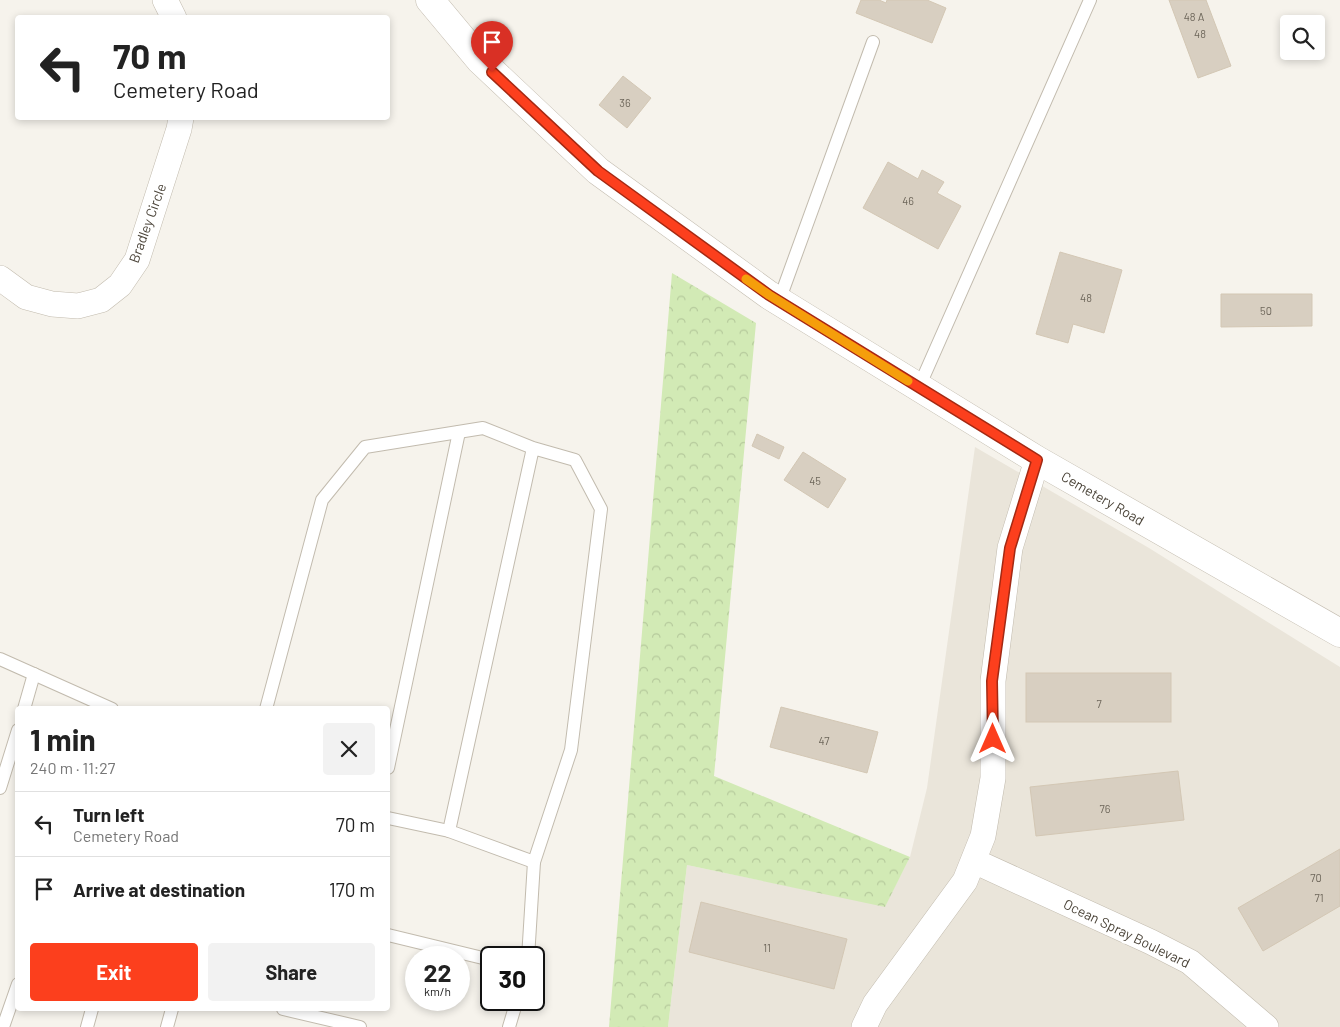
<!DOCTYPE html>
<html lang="en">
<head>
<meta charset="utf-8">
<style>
  body { margin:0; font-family:Barlow,sans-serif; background:#f2f2f2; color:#222; height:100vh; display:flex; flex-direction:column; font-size:19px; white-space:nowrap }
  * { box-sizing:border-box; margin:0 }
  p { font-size:16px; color:#767676 }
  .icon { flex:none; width:28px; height:28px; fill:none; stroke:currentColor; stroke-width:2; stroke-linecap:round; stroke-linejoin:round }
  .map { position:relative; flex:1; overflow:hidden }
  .drawer { position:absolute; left:15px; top:706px; width:375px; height:305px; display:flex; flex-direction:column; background:#fff; border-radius:5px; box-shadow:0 2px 8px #0003 }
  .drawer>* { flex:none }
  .guide { position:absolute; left:15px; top:15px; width:375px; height:105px; border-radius:5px; box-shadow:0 2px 8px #0003; background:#fff; color:#222; overflow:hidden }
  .controls { position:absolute; left:1280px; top:15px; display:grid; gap:10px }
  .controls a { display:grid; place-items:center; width:45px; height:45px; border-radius:5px; background:#fff; box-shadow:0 2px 8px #0003; font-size:25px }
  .speed { position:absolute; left:405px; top:946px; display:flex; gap:10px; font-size:25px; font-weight:700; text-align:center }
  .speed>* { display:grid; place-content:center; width:65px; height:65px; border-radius:50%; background:#fff; box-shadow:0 2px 8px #0003; line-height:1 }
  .speed small { font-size:12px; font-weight:400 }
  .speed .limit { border:2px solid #111; border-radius:8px; background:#fff; color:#111 }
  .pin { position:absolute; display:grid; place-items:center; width:42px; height:42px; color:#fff; margin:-51px -21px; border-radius:50% 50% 50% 0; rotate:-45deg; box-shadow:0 0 5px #0007 }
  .pin .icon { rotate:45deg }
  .me { position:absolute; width:55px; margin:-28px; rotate:0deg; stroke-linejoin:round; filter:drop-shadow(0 0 4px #0008) }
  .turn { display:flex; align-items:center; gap:18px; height:105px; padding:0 15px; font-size:22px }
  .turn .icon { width:65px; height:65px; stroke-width:2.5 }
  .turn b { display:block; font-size:35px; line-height:42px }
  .round { display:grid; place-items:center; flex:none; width:52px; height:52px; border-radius:5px; background:#f2f2f2 }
  .headline { display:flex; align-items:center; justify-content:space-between; height:85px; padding:0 15px }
  h1 { font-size:30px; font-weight:700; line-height:38px }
  .cta { display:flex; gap:10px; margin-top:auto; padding:10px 15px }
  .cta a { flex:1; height:58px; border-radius:5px; background:#fc3f1d; color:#fff; font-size:20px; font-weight:700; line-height:58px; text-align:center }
  .cta a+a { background:#f2f2f2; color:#222 }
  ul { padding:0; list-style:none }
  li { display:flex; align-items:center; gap:15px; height:65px; padding:0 15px; border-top:1px solid #e0e0e0 }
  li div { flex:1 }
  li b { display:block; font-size:19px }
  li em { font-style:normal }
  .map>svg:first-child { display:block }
  .residential { fill:#eae5da }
  .forest { fill:url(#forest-crowns) }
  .building { fill:#d8cfc1; stroke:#d3c7b4 }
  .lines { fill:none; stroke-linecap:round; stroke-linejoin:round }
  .service-casing { stroke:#c2bbae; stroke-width:14 }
  .minor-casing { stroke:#c2bbae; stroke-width:26 }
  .tertiary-casing { stroke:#c2bbae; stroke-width:29 }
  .service { stroke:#fff; stroke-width:12 }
  .minor { stroke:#fff; stroke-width:25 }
  .tertiary { stroke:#fff; stroke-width:28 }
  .route-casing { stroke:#a42913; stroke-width:12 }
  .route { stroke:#fc3f1d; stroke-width:9 }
  .slow { stroke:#f59e0b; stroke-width:9 }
  .labels { text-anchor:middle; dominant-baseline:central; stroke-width:5; stroke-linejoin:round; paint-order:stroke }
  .number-label { font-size:11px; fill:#6e675b }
  .street-label { font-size:14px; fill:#4b4439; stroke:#fff }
</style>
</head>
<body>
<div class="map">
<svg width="1340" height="1027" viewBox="0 0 1340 1027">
  <defs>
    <pattern id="forest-crowns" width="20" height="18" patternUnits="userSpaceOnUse" patternTransform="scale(1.25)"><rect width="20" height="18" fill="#d2eab5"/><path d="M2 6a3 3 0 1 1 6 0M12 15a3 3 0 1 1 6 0" fill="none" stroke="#b6ca9c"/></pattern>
  </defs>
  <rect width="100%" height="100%" fill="#f6f3ec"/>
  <!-- residential -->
  <path class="residential" d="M975,447L1149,548L1340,667V1027H668L687,865L885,906L910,857L927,788Z"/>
  <!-- forest -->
  <path class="forest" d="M672,273L756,323L714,776L910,857L885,907L687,865L668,1027H609Z"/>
  <!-- building -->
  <g class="building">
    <path d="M861,0H879L886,3L887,0H927L946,8L932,43L856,13Z"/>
    <path d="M1169,0H1206L1231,66L1198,78Z"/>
    <path d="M623,76L651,98L627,128L599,105Z"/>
    <path d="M888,162L918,179L922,170L944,182L937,193L961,206L938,249L863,208Z"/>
    <path d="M1060,252L1122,270L1104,333L1073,324L1068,343L1036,334Z"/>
    <path d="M1221,294H1312V326L1221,327Z"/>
    <path d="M757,434L784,447L779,459L752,446Z"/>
    <path d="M803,452L846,479L828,508L784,480Z"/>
    <rect x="1026" y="673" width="145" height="49"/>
    <path d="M781,707L878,732L867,773L770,747Z"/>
    <path d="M1178,771L1184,820L1036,836L1030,787Z"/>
    <path d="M1340,849V906L1263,951L1238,908Z"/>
    <path d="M701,902L847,939L834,989L689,952Z"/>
  </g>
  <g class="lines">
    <defs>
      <g id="service">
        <path d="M779,301L873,42"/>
        <path d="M919,387L1090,0"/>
        <path d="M0,659L112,709"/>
        <path d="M24,709L34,674"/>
        <path d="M266,709L322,500L365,447L483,428L533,448L575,460L601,509L571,750L534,862L449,831L533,448"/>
        <path d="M388,768L459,432"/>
        <path d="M0,788L18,730"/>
        <path d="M388,818L449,831"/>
        <path d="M388,935L491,960"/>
        <path d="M528,958L534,862"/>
        <path d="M283,1009L360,1027"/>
        <path d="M3,1027L18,984"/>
        <path d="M87,1027L92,1009"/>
        <path d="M167,1027L172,1009"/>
        <path d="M509,1027L517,1000"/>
      </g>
      <g id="minor">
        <path d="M165,0L174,18"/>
        <path d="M0,278L26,297L52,304L78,306L101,300L120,285L137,260L179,129L181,118"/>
        <path d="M974,861L1151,942L1190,962L1266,1027"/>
        <path d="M864,1027L875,1004L965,881L983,836L993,778V681L1010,548L1037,460"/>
      </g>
      <path id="tertiary" d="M430,0L480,60L598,171L769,295L1037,460L1340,633"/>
    </defs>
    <!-- service casing -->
    <use href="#service" class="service-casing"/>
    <!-- minor casing -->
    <use href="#minor" class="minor-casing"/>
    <!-- tertiary casing -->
    <use href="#tertiary" class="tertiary-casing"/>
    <!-- service -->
    <use href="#service" class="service"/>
    <!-- minor -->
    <use href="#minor" class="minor"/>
    <!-- tertiary -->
    <use href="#tertiary" class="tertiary"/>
  </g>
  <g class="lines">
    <defs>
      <path id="route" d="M492,72L598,171L769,295L1037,460L1010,548L992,681L993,739"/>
    </defs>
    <!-- route casing -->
    <use href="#route" class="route-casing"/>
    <!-- route -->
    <use href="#route" class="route"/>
    <!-- slow -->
    <path class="slow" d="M746,279L769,295L908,381"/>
  </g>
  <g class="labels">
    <!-- number labels -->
    <g class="number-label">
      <text x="1194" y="16">48 A</text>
      <text x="1200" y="33">48</text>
      <text x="625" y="102">36</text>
      <text x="908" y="200">46</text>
      <text x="1086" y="297">48</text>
      <text x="1266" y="310">50</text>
      <text x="815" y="480">45</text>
      <text x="1099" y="703">7</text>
      <text x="824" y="740">47</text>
      <text x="1105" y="808">76</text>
      <text x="1316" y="877">70</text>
      <text x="1319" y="897">71</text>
      <text x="767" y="947">11</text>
    </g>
    <!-- street labels -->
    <g class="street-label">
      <text transform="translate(147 223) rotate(-70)">Bradley Circle</text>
      <text transform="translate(1103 498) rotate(30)">Cemetery Road</text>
      <text transform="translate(1127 933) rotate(26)">Ocean Spray Boulevard</text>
    </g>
  </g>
</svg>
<div class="controls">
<a><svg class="icon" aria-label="search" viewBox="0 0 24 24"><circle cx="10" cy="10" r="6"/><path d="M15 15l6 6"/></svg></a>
</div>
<div class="speed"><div>22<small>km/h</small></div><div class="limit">30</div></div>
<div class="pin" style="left:492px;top:72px;background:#d93025"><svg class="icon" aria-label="arrive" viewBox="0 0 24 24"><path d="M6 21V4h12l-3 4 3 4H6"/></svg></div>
<svg class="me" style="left:993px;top:739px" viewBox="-20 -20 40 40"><path d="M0-17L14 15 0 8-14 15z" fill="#fc3f1d" stroke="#fff" stroke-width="4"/></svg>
<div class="guide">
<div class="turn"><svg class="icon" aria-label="left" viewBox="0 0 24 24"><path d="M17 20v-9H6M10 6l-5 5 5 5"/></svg><div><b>70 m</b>Cemetery Road</div></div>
</div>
<section class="drawer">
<div class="headline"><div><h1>1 min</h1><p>240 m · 11:27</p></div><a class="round"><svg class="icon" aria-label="close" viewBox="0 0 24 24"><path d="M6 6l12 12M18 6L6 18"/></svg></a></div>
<ul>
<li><svg class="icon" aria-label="left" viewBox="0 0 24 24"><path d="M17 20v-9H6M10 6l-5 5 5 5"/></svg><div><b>Turn left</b><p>Cemetery Road</p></div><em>70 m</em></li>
<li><svg class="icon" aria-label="arrive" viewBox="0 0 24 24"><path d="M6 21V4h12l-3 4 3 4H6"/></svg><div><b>Arrive at destination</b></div><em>170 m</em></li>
</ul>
<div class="cta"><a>Exit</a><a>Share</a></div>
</section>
</div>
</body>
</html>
